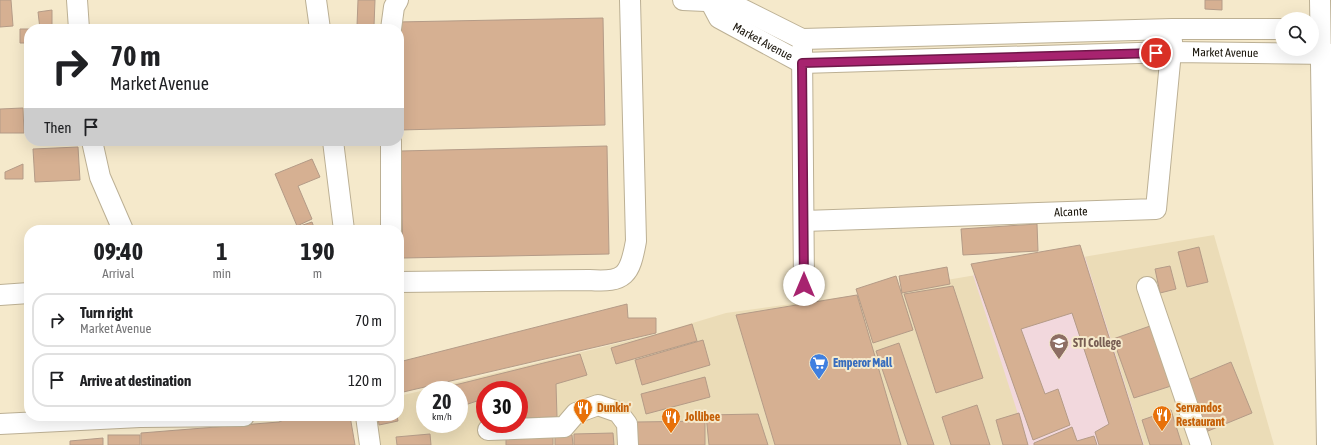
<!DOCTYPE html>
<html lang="en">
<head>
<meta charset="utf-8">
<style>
  body { margin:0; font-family:"Asap Condensed",sans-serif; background:#f2f2f2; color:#202124; height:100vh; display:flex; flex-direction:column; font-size:15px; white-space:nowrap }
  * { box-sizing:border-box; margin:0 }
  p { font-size:13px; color:#757577 }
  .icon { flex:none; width:22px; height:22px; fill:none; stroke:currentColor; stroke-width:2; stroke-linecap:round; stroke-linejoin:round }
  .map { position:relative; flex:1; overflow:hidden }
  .drawer { position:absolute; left:24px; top:225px; width:380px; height:196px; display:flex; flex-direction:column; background:#fff; border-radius:16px; box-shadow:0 4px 16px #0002 }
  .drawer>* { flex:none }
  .hud { position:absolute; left:24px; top:24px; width:380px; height:122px; border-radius:16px; box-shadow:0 4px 16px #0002; background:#fff; color:#202124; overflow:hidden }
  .controls { position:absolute; left:1275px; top:12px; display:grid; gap:8px }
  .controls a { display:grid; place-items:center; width:44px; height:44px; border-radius:50%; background:#fff; box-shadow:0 4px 16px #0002; font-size:20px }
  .speed { position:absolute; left:416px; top:381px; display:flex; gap:8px; font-size:20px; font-weight:700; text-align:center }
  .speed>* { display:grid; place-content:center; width:52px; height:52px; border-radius:50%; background:#fff; box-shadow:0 4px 16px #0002; line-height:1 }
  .speed small { font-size:10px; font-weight:400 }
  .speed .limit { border:6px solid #d22; background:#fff; color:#111 }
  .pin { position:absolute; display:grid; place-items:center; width:34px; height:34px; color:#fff; margin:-17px; border:2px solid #fff; border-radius:50%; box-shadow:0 1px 4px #0007 }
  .me { position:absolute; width:44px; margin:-22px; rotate:0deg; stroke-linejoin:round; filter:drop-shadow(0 0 3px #0008) }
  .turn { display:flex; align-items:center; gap:14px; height:84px; padding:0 20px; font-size:18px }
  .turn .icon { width:52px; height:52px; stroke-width:2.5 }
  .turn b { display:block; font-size:28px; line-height:34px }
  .then { display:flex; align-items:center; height:38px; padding:0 20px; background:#0003; gap:8px; font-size:15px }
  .eta { display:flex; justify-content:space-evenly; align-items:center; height:68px; text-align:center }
  .eta b { font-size:24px; font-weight:700; line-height:28px }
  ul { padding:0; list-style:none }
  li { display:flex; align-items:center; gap:12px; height:54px; margin:0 8px 6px; padding:0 12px; border:2px solid #e0e0e0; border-radius:16px }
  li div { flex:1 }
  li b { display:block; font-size:15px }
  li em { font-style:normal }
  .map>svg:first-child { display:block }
  .built { fill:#ebdcb7; fill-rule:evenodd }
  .education { fill:#f2d8dd }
  .building { fill:#d6b092; stroke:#b49b87 }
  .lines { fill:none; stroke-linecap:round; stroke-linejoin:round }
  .minor-casing { stroke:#bcb094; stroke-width:22 }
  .minor { stroke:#fff; stroke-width:20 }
  .route-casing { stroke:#6d1748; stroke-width:10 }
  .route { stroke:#a7236f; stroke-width:7 }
  .labels { text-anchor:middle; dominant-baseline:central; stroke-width:4; stroke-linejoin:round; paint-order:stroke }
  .street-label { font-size:12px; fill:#1a150b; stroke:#f5e9cb }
  .education-label { font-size:12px; font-weight:bold; fill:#785e54; stroke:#f5e9cb; text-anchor:start }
  .shop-label { font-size:12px; font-weight:bold; fill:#366cbe; stroke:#f5e9cb; text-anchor:start }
  .food-label { font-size:12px; font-weight:bold; fill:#c56008; stroke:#f5e9cb; text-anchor:start }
</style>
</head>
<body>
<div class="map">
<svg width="1331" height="445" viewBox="0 0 1331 445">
  <rect width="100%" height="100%" fill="#f5e9cb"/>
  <!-- built -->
  <path class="built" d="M1214,235L1274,445H379L376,416H399V396L425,390V424H459V390H426L656,334L726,313L857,295ZM485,390H519V424H485Z"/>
  <!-- education -->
  <path class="education" d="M1085,257L1144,445H1028L973,275Z"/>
  <!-- building -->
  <g class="building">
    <path d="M0,0H11L13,26L0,27Z"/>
    <path d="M358,0H375L374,26H357Z"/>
    <path d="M1205,0H1222V10L1205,9Z"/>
    <path d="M52,10V29H40L38,12Z"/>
    <path d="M603,18L605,125L399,130V29L397,22Z"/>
    <path d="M20,29H37H29V43H20Z"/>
    <path d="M23,108L24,133H0V109Z"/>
    <path d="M607,146L609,254L403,258L401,151Z"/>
    <path d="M78,147L80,180L35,182L33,149Z"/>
    <path d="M312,159L320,177L298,186L312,219L297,226L275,174Z"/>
    <path d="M23,164V179H5V172Z"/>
    <path d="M312,222L315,230H299L297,227Z"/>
    <path d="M1037,224L1038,251L963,255L961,229Z"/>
    <path d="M104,227L105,230H69Z"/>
    <path d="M1080,245L1143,445H1099L1095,432L1109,424L1072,313L1021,329L1045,394L1058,389L1070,425L1033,440L971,264Z"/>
    <path d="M1199,247L1208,282L1187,287L1178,252Z"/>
    <path d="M1170,266L1176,289L1160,293L1155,269Z"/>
    <path d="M947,267L950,284L902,293L899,276Z"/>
    <path d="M896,276L913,330L873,343L856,289Z"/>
    <path d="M953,286L983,378L936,393L904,294Z"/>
    <path d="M857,295L901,445H775L736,315Z"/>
    <path d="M627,304L628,318H656V333L399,393V362Z"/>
    <path d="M692,324L697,341L616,364L611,348Z"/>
    <path d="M1153,325L1171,386L1134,398L1113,339Z"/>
    <path d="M703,340L710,365L642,385L635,360Z"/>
    <path d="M899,343L934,445H908L876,351Z"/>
    <path d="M580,354L587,375L556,384L557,417L519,418V390H485V418H481L480,400L459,407V390H452L451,386Z"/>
    <path d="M1231,362L1252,413L1208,431L1188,380Z"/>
    <path d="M705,377L710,397L646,414L641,394Z"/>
    <path d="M977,405L990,445H951L942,417Z"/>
    <path d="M1171,410L1182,445H1150L1142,420Z"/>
    <path d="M1019,413L1028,445H1003L996,420Z"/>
    <path d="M758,414L768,445H709L706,415Z"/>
    <path d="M292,416H350L355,445H141V433L279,422Z"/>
    <path d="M378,416H397L398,421L379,425Z"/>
    <path d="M705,421V445H636V422Z"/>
    <path d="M1072,427L1077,441L1094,436L1097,445H1034V443Z"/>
    <path d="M613,433L614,445H574V434Z"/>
    <path d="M430,434L431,445H397L396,437Z"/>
    <rect x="108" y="435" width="32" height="10"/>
    <path d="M555,435H572L573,445H555Z"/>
    <path d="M553,437V445H506V438Z"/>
    <path d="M103,438V445H70V441Z"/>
  </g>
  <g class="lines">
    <defs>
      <g id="minor">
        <path d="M77,0L79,29"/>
        <path d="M316,0L320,29"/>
        <path d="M683,0L728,2L802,39L1172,29H1282"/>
        <path d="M1320,0L1327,445"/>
        <path id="s1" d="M710,1L719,18L802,63L1172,52L1331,54"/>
        <path d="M391,29L394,7L398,0"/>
        <path d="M802,49L804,285"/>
        <path d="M92,141L100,177L123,230"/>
        <path d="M333,141L344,230"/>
        <path d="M391,141V230"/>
        <path id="s2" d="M804,221L1156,209L1172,41"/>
        <path d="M399,282L589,280C625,283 630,275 636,241L630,0"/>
        <path d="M1147,287L1201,445"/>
        <path d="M0,295L29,293"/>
        <path d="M366,416L370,445"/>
        <path d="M0,424L140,417L244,416"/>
        <path d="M488,430L564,427L576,413L598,405L618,412L627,424L628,445"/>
      </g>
    </defs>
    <!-- minor casing -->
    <use href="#minor" class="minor-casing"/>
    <!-- minor -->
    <use href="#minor" class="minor"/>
  </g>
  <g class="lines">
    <defs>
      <path id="route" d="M804,285L802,63L1156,53"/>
    </defs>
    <!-- route casing -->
    <use href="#route" class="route-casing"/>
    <!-- route -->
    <use href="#route" class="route"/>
  </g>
  <!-- icons -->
  <defs>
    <symbol id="university-pin" viewBox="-11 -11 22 30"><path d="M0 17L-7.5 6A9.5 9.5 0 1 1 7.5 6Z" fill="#8d6e63" stroke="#f5e9cb"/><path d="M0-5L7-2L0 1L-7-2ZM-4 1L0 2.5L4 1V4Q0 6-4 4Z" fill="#fff"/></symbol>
    <symbol id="supermarket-pin" viewBox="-11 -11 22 30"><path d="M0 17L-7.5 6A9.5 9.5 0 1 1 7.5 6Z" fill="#3f7fe0" stroke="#f5e9cb"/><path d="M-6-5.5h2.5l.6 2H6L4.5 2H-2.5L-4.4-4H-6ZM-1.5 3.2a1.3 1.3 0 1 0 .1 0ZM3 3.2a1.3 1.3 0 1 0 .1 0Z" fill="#fff"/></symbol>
    <symbol id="restaurant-pin" viewBox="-11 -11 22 30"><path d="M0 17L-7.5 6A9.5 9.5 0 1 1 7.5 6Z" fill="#e8710a" stroke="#f5e9cb"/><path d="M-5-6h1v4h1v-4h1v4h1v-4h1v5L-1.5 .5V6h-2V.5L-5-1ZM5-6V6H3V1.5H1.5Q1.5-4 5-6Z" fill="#fff"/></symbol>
  </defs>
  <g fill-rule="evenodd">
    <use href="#university-pin" x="1048" y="332" width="22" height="30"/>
    <use href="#supermarket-pin" x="808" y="352" width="22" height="30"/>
    <use href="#restaurant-pin" x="572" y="397" width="22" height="30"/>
    <use href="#restaurant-pin" x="1151" y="404" width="22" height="30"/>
    <use href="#restaurant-pin" x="660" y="406" width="22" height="30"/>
  </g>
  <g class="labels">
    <!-- street labels -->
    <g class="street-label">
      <text stroke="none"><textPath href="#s1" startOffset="69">Market Avenue</textPath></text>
      <text stroke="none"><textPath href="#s1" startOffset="537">Market Avenue</textPath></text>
      <text stroke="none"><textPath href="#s2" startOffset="267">Alcante</textPath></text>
    </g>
    <!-- education labels -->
    <g class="education-label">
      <text x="1073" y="343">STI College</text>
    </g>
    <!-- shop labels -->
    <g class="shop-label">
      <text x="833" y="363">Emperor Mall</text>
    </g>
    <!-- food labels -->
    <g class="food-label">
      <text x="597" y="408">Dunkin'</text>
      <text x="1176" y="408">Servandos<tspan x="1176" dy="14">Restaurant</tspan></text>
      <text x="685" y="417">Jollibee</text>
    </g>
  </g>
</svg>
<div class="controls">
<a><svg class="icon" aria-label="search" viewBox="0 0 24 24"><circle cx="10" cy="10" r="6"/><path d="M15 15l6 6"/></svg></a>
</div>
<div class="speed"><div>20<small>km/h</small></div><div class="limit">30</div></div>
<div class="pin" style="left:1156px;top:53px;background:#d93025"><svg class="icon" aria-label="arrive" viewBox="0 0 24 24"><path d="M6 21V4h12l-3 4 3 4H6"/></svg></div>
<svg class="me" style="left:804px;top:285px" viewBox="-20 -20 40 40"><circle r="19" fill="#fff"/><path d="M0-13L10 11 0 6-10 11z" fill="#a7236f"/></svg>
<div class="hud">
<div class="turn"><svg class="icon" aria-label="right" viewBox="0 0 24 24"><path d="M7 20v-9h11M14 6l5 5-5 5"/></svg><div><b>70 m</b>Market Avenue</div></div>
<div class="then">Then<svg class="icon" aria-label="arrive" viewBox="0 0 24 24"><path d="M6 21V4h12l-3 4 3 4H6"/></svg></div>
</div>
<section class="drawer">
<div class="eta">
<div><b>09:40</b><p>Arrival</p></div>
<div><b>1</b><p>min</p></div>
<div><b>190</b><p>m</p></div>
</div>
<ul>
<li><svg class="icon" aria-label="right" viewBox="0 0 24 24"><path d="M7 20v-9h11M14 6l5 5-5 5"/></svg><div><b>Turn right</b><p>Market Avenue</p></div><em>70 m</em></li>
<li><svg class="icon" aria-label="arrive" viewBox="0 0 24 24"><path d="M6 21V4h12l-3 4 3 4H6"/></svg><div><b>Arrive at destination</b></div><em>120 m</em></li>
</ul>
</section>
</div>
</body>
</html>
